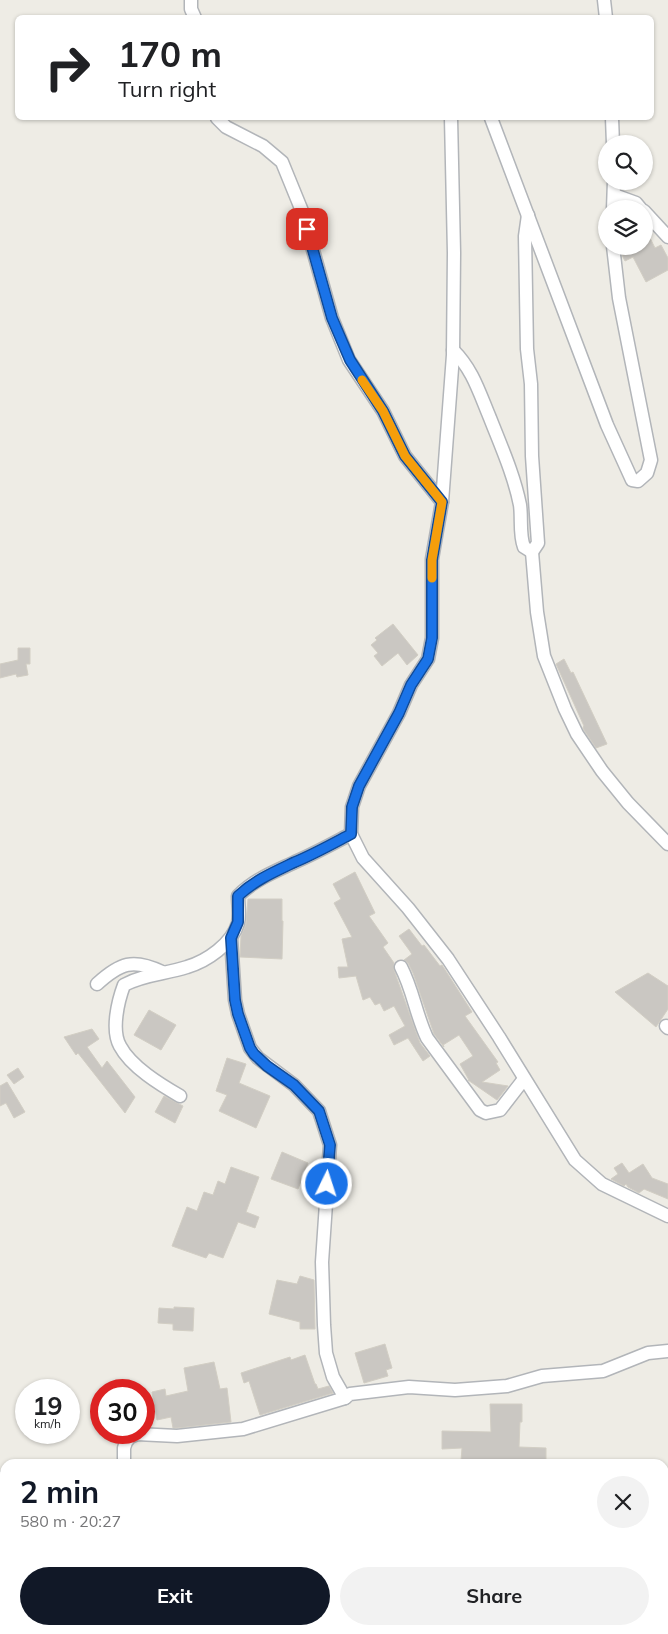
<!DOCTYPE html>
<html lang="en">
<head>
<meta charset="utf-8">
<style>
  body { margin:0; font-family:Mulish,sans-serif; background:#f2f2f2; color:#202124; height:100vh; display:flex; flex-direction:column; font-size:19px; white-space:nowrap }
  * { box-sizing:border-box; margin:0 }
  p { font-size:16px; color:#757577 }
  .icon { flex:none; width:28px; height:28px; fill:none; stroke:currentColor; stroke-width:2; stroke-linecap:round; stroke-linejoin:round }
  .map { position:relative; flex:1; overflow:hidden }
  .sheet { position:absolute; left:0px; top:1459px; width:669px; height:176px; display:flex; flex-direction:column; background:#fff; border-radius:15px 15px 0 0; box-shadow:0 1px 4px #0004 }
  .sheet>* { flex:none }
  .hud { position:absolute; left:15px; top:15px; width:639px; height:105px; border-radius:8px; box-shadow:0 1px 4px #0004; background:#fff; color:#202124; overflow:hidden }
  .controls { position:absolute; left:598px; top:135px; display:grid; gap:10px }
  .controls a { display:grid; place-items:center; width:55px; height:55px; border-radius:50%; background:#fff; box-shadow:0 1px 4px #0004; font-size:25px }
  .speed { position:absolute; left:15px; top:1379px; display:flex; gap:10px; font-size:25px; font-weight:700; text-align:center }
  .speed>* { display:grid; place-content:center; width:65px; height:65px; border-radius:50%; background:#fff; box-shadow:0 1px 4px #0004; line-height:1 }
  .speed small { font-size:12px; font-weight:400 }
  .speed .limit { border:8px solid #d22; background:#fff; color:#111 }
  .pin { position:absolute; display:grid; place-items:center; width:42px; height:42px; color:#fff; margin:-21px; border-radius:10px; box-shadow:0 2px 8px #0006 }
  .me { position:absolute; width:55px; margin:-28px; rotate:4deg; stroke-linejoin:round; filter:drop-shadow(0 0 4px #0008) }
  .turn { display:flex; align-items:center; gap:18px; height:105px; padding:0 20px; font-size:22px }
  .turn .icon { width:65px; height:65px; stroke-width:2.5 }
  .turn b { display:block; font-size:35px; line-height:42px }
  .round { display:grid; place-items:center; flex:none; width:52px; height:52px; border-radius:26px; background:#f2f2f2 }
  .overview { display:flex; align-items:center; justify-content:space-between; height:85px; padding:0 20px }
  h1 { font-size:30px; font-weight:700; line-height:38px; color:#111827 }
  .button { display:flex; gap:10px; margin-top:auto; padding:10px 20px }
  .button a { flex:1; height:58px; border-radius:30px; background:#111827; color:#fff; font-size:20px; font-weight:700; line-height:58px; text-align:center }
  .button a+a { background:#f2f2f2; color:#202124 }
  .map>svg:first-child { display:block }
  .building { fill:#cac7c2; stroke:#d2cec4 }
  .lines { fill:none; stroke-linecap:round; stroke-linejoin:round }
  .minor-casing { stroke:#b2b5b9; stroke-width:15 }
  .minor { stroke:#fff; stroke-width:12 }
  .route-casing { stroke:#114b97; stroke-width:12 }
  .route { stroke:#1a73e8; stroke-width:9 }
  .slow { stroke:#f59e0b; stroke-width:9 }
</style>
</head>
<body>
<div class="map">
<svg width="668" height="1634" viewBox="0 0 668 1634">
  <rect width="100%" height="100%" fill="#eeece5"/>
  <!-- building -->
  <g class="building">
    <path d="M644,226L655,248L661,245L668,258V270L646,282L633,257L625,261L622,255L621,246H644Z"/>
    <path d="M393,624L418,655L407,665L398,653L382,666L374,656L378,653L371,645L377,640L375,638Z"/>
    <path d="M18,648H30V664H26L28,675L17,677L16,674L0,678V664L18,660Z"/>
    <path d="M564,659L571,673L573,672L607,744L596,748L584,730L583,727L584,726L556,664Z"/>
    <path d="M355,872L375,913L369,916L388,943L383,947L394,963V970L416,1032L420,1043L430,1056L423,1061L408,1038L394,1045L389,1035L405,1026L394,1006L384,1011L380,1003L375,1005L370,997L363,1000L356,976L339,978L338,967H348L342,939L352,937L334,903L341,899L333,884Z"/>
    <path d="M248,899H282V921H283L282,959L240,957L241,936L246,924Z"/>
    <path d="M409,929L422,946L424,945L440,966L442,965L472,1012L465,1016L498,1062L496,1063L500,1070L482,1082L508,1086L497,1100L468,1080H469L460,1064L473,1056L459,1035L443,1045L444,1047L434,1034L413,973L408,963L404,960L412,954L399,936Z"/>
    <path d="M648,973L668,986V1009L656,1027L615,992Z"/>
    <path d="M149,1010L176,1025L161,1050L134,1035Z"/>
    <path d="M92,1029L99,1039L87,1047L102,1068L107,1061L135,1097L125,1113L78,1053L76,1055L64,1037Z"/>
    <path d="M227,1058L246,1064L239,1083L270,1096L256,1128L219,1111L227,1095L216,1091Z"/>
    <path d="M18,1068L24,1077L14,1084L7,1075Z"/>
    <path d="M7,1082L25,1112L14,1118L6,1103L0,1106V1086Z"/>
    <path d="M164,1096L183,1106L175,1123L155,1112Z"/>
    <path d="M282,1152L308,1163L298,1189L271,1179Z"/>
    <path d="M622,1163L629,1173L643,1164L652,1178L668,1184V1199L644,1189L639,1193L628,1187L626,1184L624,1186L611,1179L618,1174L614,1168Z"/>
    <path d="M231,1167L259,1177L246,1212L259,1217L255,1228L238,1222L223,1258L209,1253L206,1258L172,1246L187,1207L197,1211L204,1192L213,1195L218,1181L225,1184Z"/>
    <path d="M300,1276L314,1280L315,1329H300V1322L269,1314L277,1280L297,1284Z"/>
    <path d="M174,1307L194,1308L193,1331L173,1330V1324L158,1323L159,1308L174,1309Z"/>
    <path d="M385,1344L392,1368L386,1370L388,1376L364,1383L355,1353Z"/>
    <path d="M305,1355L315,1384H316L318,1389L329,1386L333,1393L260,1415L249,1381L244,1383L241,1373L290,1357L291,1360Z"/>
    <path d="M214,1362L220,1389L227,1388L231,1422L177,1428H173L171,1417L157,1420L152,1392L165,1389L166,1396L188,1391L184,1368Z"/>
    <path d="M490,1404H522V1422H520L519,1447L546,1448V1461H534V1464H507V1461H461L462,1448L442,1449V1431L491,1432Z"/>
  </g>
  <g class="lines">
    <defs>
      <g id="minor">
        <path d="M191,0V9L195,18"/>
        <path d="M604,0L606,18"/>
        <path d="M217,118L226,127L263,146L282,162L302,211L332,318L349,360L383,411L405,456L442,502"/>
        <path d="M451,118L454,253L453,355L442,502L432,559V638L428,659L411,685L399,713L359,786L352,807L351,834L363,858L408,908L448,959L499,1037L575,1160L602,1184L668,1216"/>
        <path d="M491,118L607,425L632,480L638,481L647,473L651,460L619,298L613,246"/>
        <path d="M612,118L613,144"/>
        <path d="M614,195L636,203L641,209"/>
        <path d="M613,209L614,181"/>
        <path d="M644,211L668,237"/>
        <path d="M453,350C473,370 479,392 490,418C501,446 514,475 520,505C522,519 519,534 524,547L532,552L538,543L532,456L531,384L527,349L525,236L528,215"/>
        <path d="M532,552L537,612L544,656L565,709L577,734L602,771L628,803L668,844"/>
        <path d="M231,938L235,1000L238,1014L250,1048L258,1058L294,1085L319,1111L330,1145L322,1262L324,1325L326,1353L333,1377L345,1398"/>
        <path d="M401,967C413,990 416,1015 427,1038L480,1110L486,1113L500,1110L524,1079"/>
        <path d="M97,984C120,963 133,958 162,972"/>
        <path d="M666,1026L668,1028"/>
        <path d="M180,1096C161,1085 131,1067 120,1046C111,1030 118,1001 124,985C144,974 166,974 187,967C207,961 232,944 238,923C240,914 238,904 238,896C255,879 274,872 295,862C314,854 332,844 351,834"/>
        <path d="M124,1464V1448L126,1442L130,1437L137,1434L177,1436L243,1429L345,1398L350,1394L409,1387L455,1390L507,1386L542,1376L603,1371L648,1353L668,1351"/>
        <path d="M0,1478L5,1479"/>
      </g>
    </defs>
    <!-- minor casing -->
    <use href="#minor" class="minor-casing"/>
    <!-- minor -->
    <use href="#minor" class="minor"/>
  </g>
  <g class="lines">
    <defs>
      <path id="route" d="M307,229L332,318L350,360L383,411L405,456L442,502L432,560V638L428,659L411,685L399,713L359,786L352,807L351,834C332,844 314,854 295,862C274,872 255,880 238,896V922L231,938L235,1000L238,1014L250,1048L254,1054L267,1066L294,1085L319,1111L330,1145L327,1184"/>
    </defs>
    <!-- route casing -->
    <use href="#route" class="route-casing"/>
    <!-- route -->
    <use href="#route" class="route"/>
    <!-- slow -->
    <path class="slow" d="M362,380L383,411L405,456L442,502L432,560V578"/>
  </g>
</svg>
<div class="controls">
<a><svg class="icon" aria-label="search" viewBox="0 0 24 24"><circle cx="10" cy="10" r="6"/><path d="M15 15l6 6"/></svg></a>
<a><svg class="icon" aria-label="layers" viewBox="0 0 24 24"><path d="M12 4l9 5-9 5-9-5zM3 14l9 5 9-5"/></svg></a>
</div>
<div class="speed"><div>19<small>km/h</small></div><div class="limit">30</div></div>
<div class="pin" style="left:307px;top:229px;background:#d93025"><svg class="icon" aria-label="arrive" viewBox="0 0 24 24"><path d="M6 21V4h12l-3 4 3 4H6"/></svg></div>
<svg class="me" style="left:327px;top:1184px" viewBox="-20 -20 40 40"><circle r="17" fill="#1a73e8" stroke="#fff" stroke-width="3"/><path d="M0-11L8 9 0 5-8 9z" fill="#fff"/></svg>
<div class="hud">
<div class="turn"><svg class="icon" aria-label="right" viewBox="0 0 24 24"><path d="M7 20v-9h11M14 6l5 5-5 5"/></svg><div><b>170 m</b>Turn right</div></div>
</div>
<section class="sheet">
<div class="overview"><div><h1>2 min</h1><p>580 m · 20:27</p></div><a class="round"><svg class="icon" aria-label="close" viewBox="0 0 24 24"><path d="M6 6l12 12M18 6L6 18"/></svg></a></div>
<div class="button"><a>Exit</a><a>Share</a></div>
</section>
</div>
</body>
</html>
